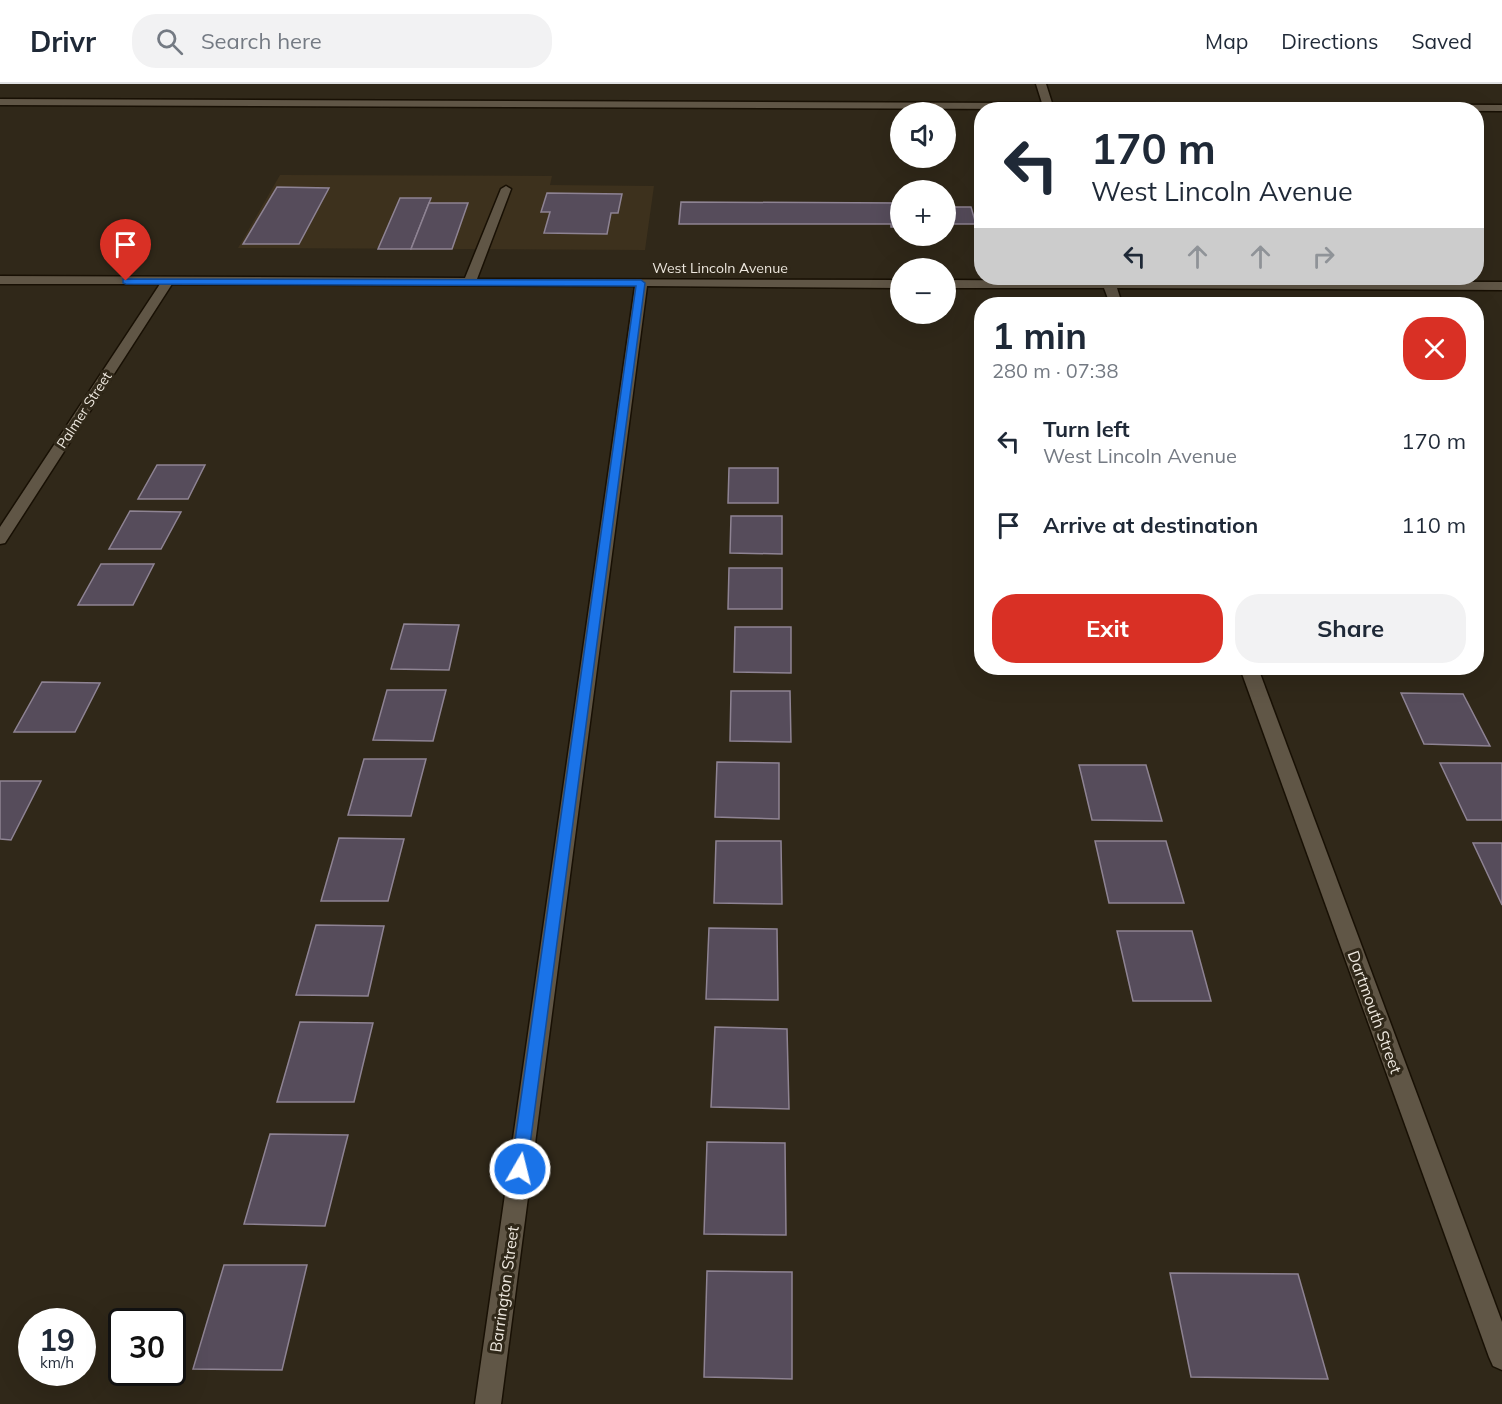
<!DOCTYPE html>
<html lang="en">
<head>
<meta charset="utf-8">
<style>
  body { margin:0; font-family:Mulish,sans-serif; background:#f2f2f3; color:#1f2937; height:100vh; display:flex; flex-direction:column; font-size:22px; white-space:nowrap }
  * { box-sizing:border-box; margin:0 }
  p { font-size:20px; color:#747a83 }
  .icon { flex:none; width:33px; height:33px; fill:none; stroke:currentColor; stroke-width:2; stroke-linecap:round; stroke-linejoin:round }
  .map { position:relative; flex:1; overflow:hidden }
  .sheet { position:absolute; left:974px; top:213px; width:510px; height:378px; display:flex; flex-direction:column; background:#fff; border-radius:24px; box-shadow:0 6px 24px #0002 }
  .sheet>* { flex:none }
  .banner { position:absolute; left:974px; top:18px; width:510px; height:183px; border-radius:24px; box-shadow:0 6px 24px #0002; background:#fff; color:#1f2937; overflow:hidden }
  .tools { position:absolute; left:890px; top:18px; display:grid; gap:12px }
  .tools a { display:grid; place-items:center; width:66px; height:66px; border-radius:50%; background:#fff; box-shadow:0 6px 24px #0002; font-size:30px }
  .speed { position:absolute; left:18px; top:1224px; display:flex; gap:12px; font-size:30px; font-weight:700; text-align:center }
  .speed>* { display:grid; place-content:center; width:78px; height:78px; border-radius:50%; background:#fff; box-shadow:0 6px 24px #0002; line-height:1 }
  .speed small { font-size:15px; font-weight:400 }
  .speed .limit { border:3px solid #111; border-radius:9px; background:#fff; color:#111 }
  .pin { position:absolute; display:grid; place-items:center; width:51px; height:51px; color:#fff; margin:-62px -26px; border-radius:50% 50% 50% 0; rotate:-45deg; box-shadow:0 0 6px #0007 }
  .pin .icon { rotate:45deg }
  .me { position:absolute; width:66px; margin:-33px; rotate:8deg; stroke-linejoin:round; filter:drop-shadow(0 0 4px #0008) }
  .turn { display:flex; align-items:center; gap:21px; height:126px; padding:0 18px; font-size:27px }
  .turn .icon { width:78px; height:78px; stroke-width:2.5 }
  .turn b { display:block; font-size:42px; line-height:51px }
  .lanes { display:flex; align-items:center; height:57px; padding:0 18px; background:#0003; justify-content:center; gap:30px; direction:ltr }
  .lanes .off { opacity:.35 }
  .round { display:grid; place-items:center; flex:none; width:63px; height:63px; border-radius:24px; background:#f2f2f3 }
  .summary { display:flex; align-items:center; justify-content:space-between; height:102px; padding:0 18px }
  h1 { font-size:36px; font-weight:700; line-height:45px }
  .primary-button { display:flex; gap:12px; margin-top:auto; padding:12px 18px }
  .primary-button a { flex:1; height:69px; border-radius:24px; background:#d93025; color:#fff; font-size:24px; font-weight:700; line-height:69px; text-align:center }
  .primary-button a+a { background:#f2f2f3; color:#1f2937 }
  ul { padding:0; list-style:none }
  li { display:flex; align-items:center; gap:18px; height:84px; padding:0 18px }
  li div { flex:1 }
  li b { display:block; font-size:22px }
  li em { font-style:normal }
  header { display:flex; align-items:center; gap:36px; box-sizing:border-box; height:84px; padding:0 30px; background:#fff; border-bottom:2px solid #e0e1e3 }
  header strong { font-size:28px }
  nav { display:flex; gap:33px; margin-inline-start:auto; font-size:21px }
  .search { width:420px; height:54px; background:#f2f2f3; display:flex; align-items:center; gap:15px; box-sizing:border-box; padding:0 21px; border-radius:24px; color:#747a83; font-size:22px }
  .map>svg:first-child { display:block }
  .built { fill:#3d311d }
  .building { fill:#564c5b; stroke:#8e8393; stroke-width:1.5 }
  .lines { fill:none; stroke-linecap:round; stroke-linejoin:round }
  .minor-casing { stroke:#181004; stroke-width:3 }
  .minor { fill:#605646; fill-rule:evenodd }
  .route { fill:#1a73e8; stroke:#114b97; stroke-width:1.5 }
  .labels { text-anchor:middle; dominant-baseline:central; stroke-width:6; stroke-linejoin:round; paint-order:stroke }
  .far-street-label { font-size:14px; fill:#eee8df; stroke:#302819 }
  .street-label { font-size:16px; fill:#eee8df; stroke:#302819 }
</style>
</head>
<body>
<header>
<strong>Drivr</strong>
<div class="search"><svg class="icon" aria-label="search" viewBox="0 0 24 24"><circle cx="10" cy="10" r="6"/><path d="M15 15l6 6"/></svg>Search here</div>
<nav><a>Map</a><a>Directions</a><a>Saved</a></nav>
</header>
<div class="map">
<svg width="1502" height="1320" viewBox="0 0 1502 1320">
  <rect width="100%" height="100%" fill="#302819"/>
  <!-- built -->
  <path class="built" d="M280,91L552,92L550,101L654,102L645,166L238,164Z"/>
  <!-- building -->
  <g class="building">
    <path d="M277,103L329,104L299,160H243Z"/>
    <path d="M547,109L622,110L618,129H611L607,150L544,149L550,128H541Z"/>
    <path d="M400,114H431L411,165H378Z"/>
    <path d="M681,118L900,119V143H891V140H679Z"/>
    <path d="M429,119H468L452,165H411Z"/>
    <path d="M945,119L946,123H971L976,140H950L951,143H945Z"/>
    <path d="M157,381H205L188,415H138Z"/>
    <path d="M729,384H778V419H728Z"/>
    <path d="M130,427L181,428L161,465H109Z"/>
    <path d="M731,432H782V470L730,469Z"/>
    <path d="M101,480H154L133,521H78Z"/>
    <path d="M729,484H782V525H728Z"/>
    <path d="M404,540L459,541L449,586L391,585Z"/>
    <path d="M735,543H791V589L734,588Z"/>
    <path d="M1056,584H1134L1135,586H1056Z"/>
    <path d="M1382,584H1459L1460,585Z"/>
    <path d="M42,598L100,599L75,648H14Z"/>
    <path d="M387,606H446L433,657L373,656Z"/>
    <path d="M731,607H790L791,658L730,657Z"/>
    <path d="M1401,609L1463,610L1490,662L1424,660Z"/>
    <path d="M364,675H426L411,732L348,731Z"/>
    <path d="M717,678L779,679V735L715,733Z"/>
    <path d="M1440,679H1502V736H1467Z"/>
    <path d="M1079,681H1146L1162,737L1092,736Z"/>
    <path d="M0,697H41L11,756L0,755Z"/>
    <path d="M339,754L404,755L388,817H321Z"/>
    <path d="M716,757H781L782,820L714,819Z"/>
    <path d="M1095,757H1166L1184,819H1109Z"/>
    <path d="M1473,759H1502V821Z"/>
    <path d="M316,841L384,842L368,912L296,911Z"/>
    <path d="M709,844L777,845L778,916L706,915Z"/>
    <path d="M1117,847H1192L1211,917H1133Z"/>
    <path d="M300,938L373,939L354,1018H277Z"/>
    <path d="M715,943L787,945L789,1025L711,1023Z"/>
    <path d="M270,1050L348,1051L325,1142L244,1140Z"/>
    <path d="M707,1058L785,1059L786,1151L704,1150Z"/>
    <path d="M224,1181H307L282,1286L193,1285Z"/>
    <path d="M707,1187L792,1188V1295L704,1293Z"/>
    <path d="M1170,1189L1298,1190L1328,1295L1191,1293Z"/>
  </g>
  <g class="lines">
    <defs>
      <g id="minor">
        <path d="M1036,0H1046L1052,19L1502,21V27L0,21V15L1042,19Z"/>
        <path d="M506,102L511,105L477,195L900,196V204L647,202L501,1320H475L635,202L172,200L5,459L0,460V443L160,200H0V192L465,194L501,105Z"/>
        <path d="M1101,194H1113L1114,197L1502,198V206L1117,204L1122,220H1110L1104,204H945V196L1102,197Z"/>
        <path d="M1240,584H1258L1502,1238V1286L1493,1282L1489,1273Z"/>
      </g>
    </defs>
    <!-- minor casing -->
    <use href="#minor" class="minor-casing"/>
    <!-- minor -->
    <use href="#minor" class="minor"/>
  </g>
  <!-- route -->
  <path class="route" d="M123,195L641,196L645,199L526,1091L520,1094L514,1091L511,1085L636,202L126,200L123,199Z"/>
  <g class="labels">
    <!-- far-street labels -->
    <g class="far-street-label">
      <text x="720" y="184">West Lincoln Avenue</text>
      <text transform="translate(84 326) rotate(-57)">Palmer Street</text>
    </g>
    <!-- street labels -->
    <g class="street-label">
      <text transform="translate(1375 928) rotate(70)">Dartmouth Street</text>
      <text transform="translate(504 1205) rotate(-82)">Barrington Street</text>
    </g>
  </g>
</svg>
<div class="tools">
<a><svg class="icon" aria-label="sound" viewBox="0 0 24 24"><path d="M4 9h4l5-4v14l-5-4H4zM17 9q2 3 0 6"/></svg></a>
<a>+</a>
<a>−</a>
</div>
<div class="speed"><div>19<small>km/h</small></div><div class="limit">30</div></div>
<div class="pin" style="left:126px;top:197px;background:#d93025"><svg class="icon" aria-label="arrive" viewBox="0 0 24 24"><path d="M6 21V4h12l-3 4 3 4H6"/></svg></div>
<svg class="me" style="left:520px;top:1085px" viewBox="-20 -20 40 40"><circle r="17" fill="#1a73e8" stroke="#fff" stroke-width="3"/><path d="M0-11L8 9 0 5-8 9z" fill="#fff"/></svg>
<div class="banner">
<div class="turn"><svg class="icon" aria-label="left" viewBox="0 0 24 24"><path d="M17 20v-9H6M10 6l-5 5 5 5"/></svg><div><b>170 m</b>West Lincoln Avenue</div></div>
<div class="lanes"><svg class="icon" aria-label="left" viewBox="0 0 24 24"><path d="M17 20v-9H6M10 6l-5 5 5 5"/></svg><svg class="icon off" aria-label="ahead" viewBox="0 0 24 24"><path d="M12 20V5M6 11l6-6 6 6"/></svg><svg class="icon off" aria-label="ahead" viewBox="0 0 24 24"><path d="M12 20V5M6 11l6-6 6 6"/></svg><svg class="icon off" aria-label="right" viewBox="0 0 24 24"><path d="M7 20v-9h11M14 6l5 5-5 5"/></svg></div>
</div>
<section class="sheet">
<div class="summary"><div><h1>1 min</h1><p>280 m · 07:38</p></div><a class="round" style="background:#d93025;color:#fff"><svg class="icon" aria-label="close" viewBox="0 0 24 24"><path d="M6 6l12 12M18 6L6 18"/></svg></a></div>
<ul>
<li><svg class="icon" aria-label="left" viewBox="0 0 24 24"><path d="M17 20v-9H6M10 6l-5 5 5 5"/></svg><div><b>Turn left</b><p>West Lincoln Avenue</p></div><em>170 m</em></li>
<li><svg class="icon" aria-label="arrive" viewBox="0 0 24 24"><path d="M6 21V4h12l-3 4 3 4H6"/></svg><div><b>Arrive at destination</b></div><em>110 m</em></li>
</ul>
<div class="primary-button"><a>Exit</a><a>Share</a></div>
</section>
</div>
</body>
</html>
